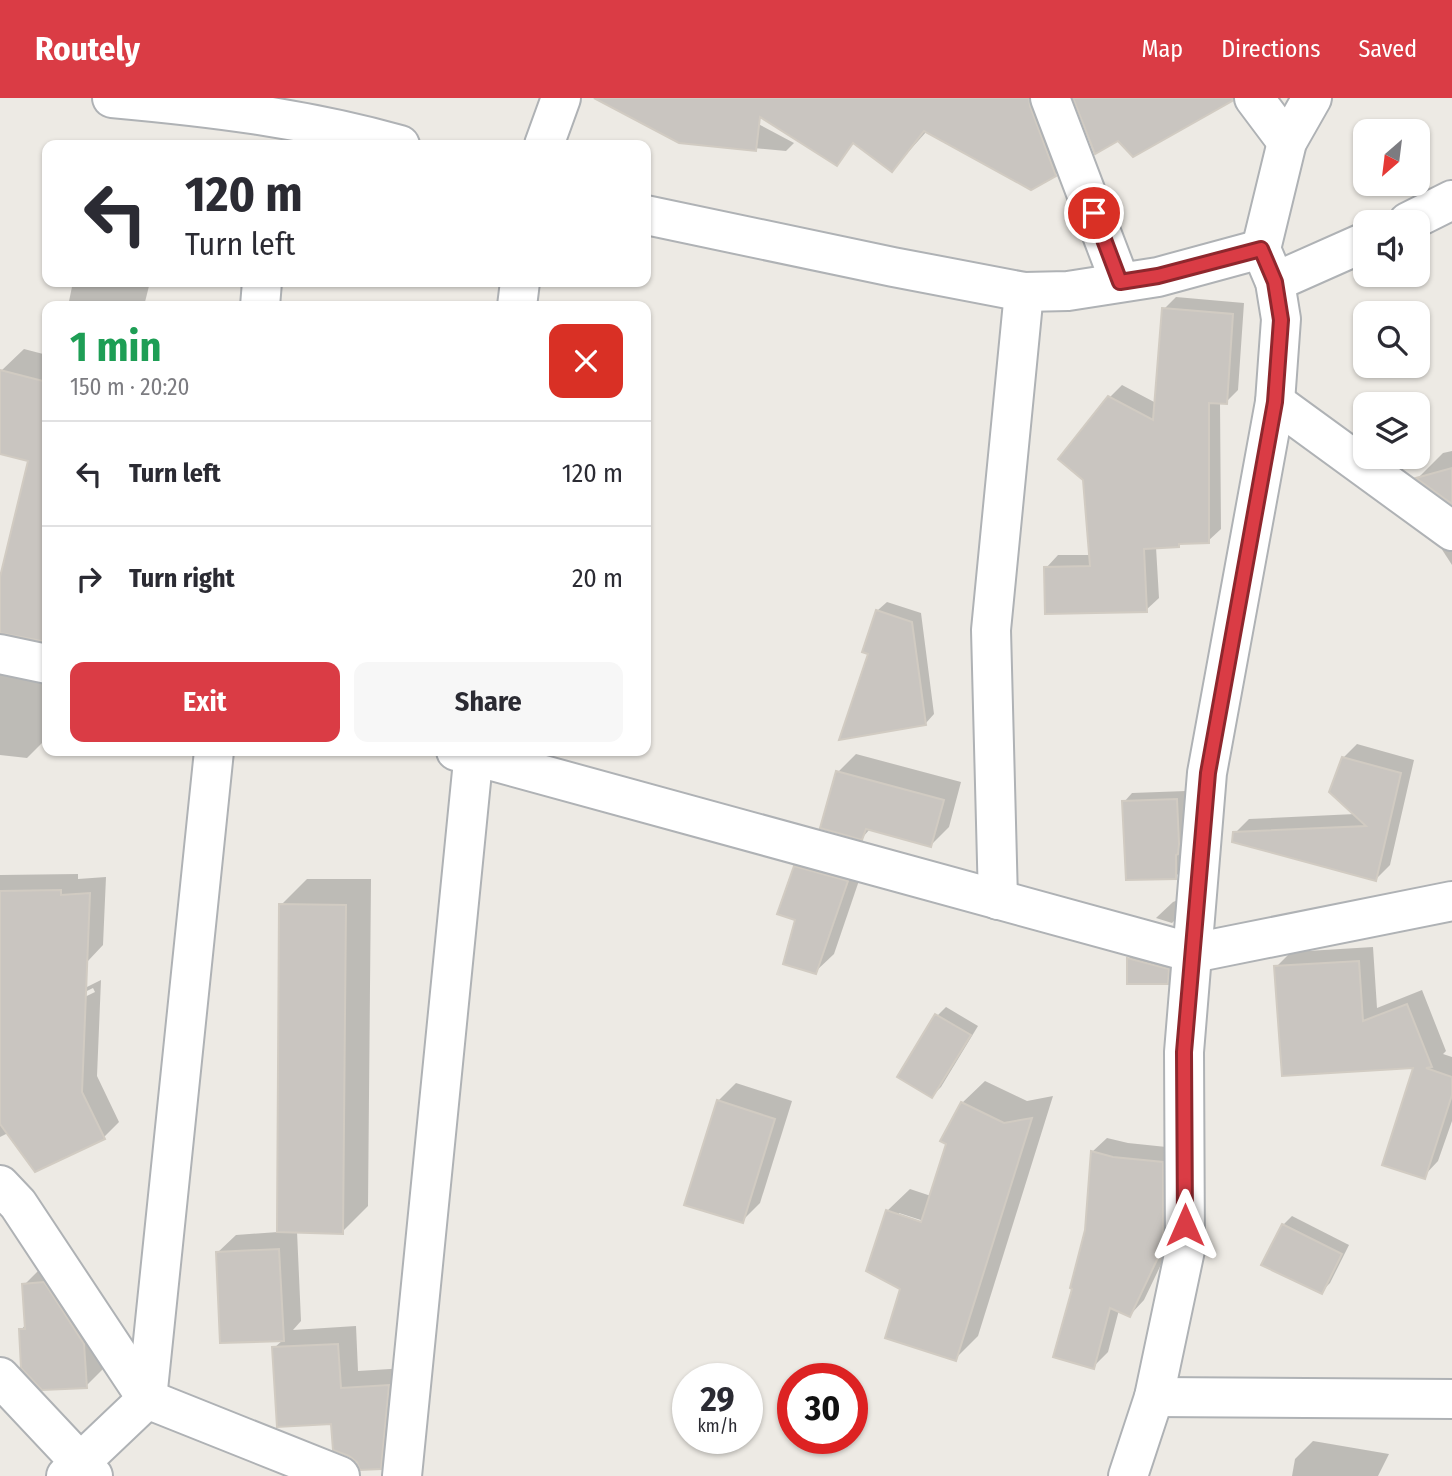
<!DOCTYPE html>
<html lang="en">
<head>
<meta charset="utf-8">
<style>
  body { margin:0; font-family:"Fira Sans Condensed",sans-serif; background:#f7f7f7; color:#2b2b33; height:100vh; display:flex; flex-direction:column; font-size:26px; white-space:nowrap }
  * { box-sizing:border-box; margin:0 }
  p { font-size:23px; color:#7c7c81 }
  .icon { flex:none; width:38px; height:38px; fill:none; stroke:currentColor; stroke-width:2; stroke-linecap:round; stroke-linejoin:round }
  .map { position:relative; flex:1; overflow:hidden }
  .sheet { position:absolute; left:42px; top:203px; width:609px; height:455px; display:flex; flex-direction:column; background:#fff; border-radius:14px; box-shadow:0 2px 5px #0004 }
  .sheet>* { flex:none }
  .banner { position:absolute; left:42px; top:42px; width:609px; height:147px; border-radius:14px; box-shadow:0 2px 5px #0004; background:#fff; color:#2b2b33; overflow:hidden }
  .needle { width:46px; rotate:208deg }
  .fabs { position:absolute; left:1353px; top:21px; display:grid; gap:14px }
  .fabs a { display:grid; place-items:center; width:77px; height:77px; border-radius:14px; background:#fff; box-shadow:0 2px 5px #0004; font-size:35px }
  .speed { position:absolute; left:672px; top:1265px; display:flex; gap:14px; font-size:35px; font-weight:700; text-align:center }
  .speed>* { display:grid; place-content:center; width:91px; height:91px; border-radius:50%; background:#fff; box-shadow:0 2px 5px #0004; line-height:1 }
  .speed small { font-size:18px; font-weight:400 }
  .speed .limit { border:10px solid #d22; background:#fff; color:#111 }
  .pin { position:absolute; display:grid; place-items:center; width:60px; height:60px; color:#fff; margin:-30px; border:4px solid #fff; border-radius:50%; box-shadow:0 2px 7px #0007 }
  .me { position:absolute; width:77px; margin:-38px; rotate:0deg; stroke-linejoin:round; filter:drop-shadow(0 0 5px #0008) }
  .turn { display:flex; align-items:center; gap:24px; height:147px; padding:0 28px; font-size:32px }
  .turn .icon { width:91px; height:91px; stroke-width:2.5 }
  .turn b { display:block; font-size:49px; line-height:60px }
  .round { display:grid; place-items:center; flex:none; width:74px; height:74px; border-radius:14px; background:#f7f7f7 }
  .headline { display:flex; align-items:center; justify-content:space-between; height:119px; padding:0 28px }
  h1 { font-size:42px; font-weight:700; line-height:52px; color:#1e9e55 }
  .button { display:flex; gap:14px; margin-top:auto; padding:14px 28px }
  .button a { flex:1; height:80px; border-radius:14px; background:#da3c45; color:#fff; font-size:28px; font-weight:700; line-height:80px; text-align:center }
  .button a+a { background:#f7f7f7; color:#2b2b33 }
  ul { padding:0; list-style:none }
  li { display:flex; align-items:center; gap:21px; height:105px; padding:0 28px; border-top:2px solid #e1e1e2 }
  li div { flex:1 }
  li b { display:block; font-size:26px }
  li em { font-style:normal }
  header { display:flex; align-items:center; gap:42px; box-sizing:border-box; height:98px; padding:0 35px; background:#da3c45; color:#fff }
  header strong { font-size:33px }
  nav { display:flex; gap:38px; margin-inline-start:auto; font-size:24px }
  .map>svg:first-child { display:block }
  .shadow { fill:#0003; fill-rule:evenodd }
  .building { fill:#c9c5c0; stroke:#d1cbc2; stroke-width:2 }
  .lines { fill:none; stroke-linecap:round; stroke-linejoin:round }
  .minor-casing { stroke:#afb2b5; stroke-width:42 }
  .minor { stroke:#fff; stroke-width:38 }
  .route-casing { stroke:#8e272d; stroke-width:18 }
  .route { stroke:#da3c45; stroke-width:12 }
</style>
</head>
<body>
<header>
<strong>Routely</strong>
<nav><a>Map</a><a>Directions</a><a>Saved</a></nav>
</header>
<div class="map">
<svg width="1452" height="1378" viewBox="0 0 1452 1378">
  <rect width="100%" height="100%" fill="#edeae4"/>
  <!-- shadow -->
  <g class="shadow">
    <path d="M630,0H709L794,45L786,53L679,43Z"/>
    <path d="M884,0H1052L1074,58L1055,77L927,33L892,72Z"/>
    <path d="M73,184H150L144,208H68Z"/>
    <path d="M1176,199L1244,205L1238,292L1226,304H1220L1221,431L1208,443L1182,444L1178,447L1156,449L1159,500L1146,512L1046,470L1058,457H1091L1110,299L1122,287L1156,305L1164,211Z"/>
    <path d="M24,251L47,257V542L0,533L1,541L47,562V640L27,660L0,657V475L3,472L30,362L0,355V279L1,273Z"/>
    <path d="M1452,353V404L1419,379L1443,355Z"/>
    <path d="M1452,439V467L1441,450Z"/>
    <path d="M887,504L921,515L934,616L926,625L870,555L864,553L878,512Z"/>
    <path d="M1357,646L1414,662L1390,767L1376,781L1235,735L1249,721L1355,716L1343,660Z"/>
    <path d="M856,656L961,684L949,729L931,747L870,731L862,740L838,674Z"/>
    <path d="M1186,693L1187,736L1184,770L1175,779L1124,704L1132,695Z"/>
    <path d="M813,751L865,765L834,856L815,874L797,821L795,769Z"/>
    <path d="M78,776V781L106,779L103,847L87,864H0V777Z"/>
    <path d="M307,781H371L368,1108L342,1134L297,1133L301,1223L293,1232L356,1228L358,1273L406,1270L398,1351L380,1369L358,1363L350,1356L333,1324L274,1250L283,1242L217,1155L236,1137L278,1134L281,807Z"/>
    <path d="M1191,797L1190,807L1172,825L1156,820L1173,804Z"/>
    <path d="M1147,842L1185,866L1167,884H1129V860Z"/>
    <path d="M1373,849L1377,910L1422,892L1446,953L1443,956L1452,959V1023L1438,1063L1423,1079L1415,968L1276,869L1291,854Z"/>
    <path d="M101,882L97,978L119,1024L104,1039L8,1035L0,1039V940L95,894L93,890L0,936V932Z"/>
    <path d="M946,909L978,928L941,989L932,998L937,918Z"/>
    <path d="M985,983L1027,1003L1053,998L978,1238L955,1261L902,1191L887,1113L910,1091L931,1098L962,1005ZM899,1115L930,1125L929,1129L899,1119Z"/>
    <path d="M736,985L792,1003L760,1105L742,1123L718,1003Z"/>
    <path d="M1107,1040L1128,1045L1176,1050L1177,1133L1144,1202L1130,1217L1119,1212L1108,1254L1093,1269L1075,1190L1087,1132L1092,1054Z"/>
    <path d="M1292,1118L1349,1147L1330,1185L1321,1194L1283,1127Z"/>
    <path d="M41,1170L100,1229L103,1271L86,1288L21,1232L27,1225L24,1187Z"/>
    <path d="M1313,1343L1389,1356L1378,1378H1292L1295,1361Z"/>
  </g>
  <!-- building -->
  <g class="building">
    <path d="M594,0H1029L1030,8L1056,78L1031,92L924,33L892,74L853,45L837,68L760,19L756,53L679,45Z"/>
    <path d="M1073,0H1233L1232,3L1133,59L1118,43L1095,56Z"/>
    <path d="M1162,210L1233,216L1227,306L1209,305V445L1179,446V449L1144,451L1147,514L1045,516L1044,469L1090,468L1083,382L1058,361L1108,298L1153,322Z"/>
    <path d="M0,272L47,284V544L0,535V479L28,363L0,356Z"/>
    <path d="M1452,370V406L1416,380Z"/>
    <path d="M876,512L912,524L926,627L839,642L868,556L862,554Z"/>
    <path d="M1342,659L1401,675L1376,783L1232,744L1233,734L1366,728L1329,694Z"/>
    <path d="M836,673L944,702L931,749L866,731L862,742L820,730Z"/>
    <path d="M1177,701L1179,746L1178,756L1176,757V781L1126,782L1122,703Z"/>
    <path d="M794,768L848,783L816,876L783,866L795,822L777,816Z"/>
    <path d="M61,792V797L90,795L82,994L105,1041L35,1074L0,1026V793Z"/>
    <path d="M279,806L346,807L343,1136L277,1134Z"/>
    <path d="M1127,860L1169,871L1168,886H1127Z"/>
    <path d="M1359,863L1363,923L1407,906L1432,969L1426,970L1452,979V997L1425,1081L1382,1067L1413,970L1282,978L1274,868Z"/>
    <path d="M935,916L971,937L932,1000L897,979Z"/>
    <path d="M717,1002L775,1021L743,1125L684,1107Z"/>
    <path d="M961,1004L1004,1025L1032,1020L956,1263L885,1240L900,1191L866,1173L886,1112L921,1124L946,1046L940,1043Z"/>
    <path d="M1091,1053L1113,1059L1163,1064V1149L1130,1219L1110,1210L1094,1271L1053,1259L1072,1191L1070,1190L1085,1132Z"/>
    <path d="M1282,1126L1342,1156L1322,1196L1261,1167Z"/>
    <path d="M279,1151L284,1243L220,1245L216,1154Z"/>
    <path d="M44,1184L84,1246L87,1290L42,1292L21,1270L19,1231H25L22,1186Z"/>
    <path d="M338,1246L341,1290L389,1287L381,1371L360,1372L357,1364L349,1358L333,1352L331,1326L277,1329L272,1249Z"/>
  </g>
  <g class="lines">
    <defs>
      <g id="minor">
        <path d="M112,0C211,9 304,20 400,47"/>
        <path d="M1050,0L1120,184"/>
        <path d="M1254,0L1287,44"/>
        <path d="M544,47L561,0"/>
        <path d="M646,117L893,169L1024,194L1068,193L1158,179L1261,151"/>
        <path d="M1408,124L1452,102"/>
        <path d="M1275,184L1365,144"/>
        <path d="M260,208L262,184"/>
        <path d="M517,208L520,184"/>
        <path d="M1275,304L1452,433"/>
        <path d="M0,556L47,566"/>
        <path d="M456,653L1193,855L1452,803"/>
        <path d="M998,802L991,532L1024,194"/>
        <path d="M0,1087L18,1106L147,1301L340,1378"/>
        <path d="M0,1279L93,1378"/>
        <path d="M1154,1299L1452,1301"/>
        <path d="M66,1378L147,1301L214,653"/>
        <path d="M402,1378L474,653"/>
        <path d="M1128,1378L1154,1299L1185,1152L1184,954L1207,675L1275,304L1281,221L1275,184L1261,151L1287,44L1312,0"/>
      </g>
    </defs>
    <!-- minor casing -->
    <use href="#minor" class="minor-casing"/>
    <!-- minor -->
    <use href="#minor" class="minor"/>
  </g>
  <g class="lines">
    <defs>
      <path id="route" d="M1094,115L1120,184L1158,178L1261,151L1275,184L1281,222L1275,304L1208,675L1184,954L1185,1127"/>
    </defs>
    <!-- route casing -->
    <use href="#route" class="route-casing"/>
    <!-- route -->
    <use href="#route" class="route"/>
  </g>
</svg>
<div class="fabs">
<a><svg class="needle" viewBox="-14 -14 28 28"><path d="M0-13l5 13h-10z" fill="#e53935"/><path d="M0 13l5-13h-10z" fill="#7c7c81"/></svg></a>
<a><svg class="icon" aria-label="sound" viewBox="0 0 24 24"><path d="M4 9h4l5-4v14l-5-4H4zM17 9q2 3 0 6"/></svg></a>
<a><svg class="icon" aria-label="search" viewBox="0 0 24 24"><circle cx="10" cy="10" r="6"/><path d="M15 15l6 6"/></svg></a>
<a><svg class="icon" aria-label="layers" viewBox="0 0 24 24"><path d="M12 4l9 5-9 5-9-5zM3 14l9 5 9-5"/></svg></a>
</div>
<div class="speed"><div>29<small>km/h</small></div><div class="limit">30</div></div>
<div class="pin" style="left:1094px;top:115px;background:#d93025"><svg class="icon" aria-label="arrive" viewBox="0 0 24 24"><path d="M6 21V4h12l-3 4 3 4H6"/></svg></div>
<svg class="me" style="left:1185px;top:1127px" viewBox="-20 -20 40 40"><path d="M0-17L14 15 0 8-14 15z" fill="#da3c45" stroke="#fff" stroke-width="4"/></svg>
<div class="banner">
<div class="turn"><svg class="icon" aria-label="left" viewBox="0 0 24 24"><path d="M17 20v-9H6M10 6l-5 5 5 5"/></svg><div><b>120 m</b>Turn left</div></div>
</div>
<section class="sheet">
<div class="headline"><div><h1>1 min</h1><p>150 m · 20:20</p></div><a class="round" style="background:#d93025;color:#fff"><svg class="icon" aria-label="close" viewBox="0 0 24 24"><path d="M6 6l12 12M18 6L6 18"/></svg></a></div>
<ul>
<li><svg class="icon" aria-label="left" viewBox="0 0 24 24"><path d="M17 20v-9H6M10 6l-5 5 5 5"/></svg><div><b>Turn left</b></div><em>120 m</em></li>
<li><svg class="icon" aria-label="right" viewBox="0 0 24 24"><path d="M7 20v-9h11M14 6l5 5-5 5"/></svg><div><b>Turn right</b></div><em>20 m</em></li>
</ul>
<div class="button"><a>Exit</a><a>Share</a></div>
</section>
</div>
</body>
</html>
